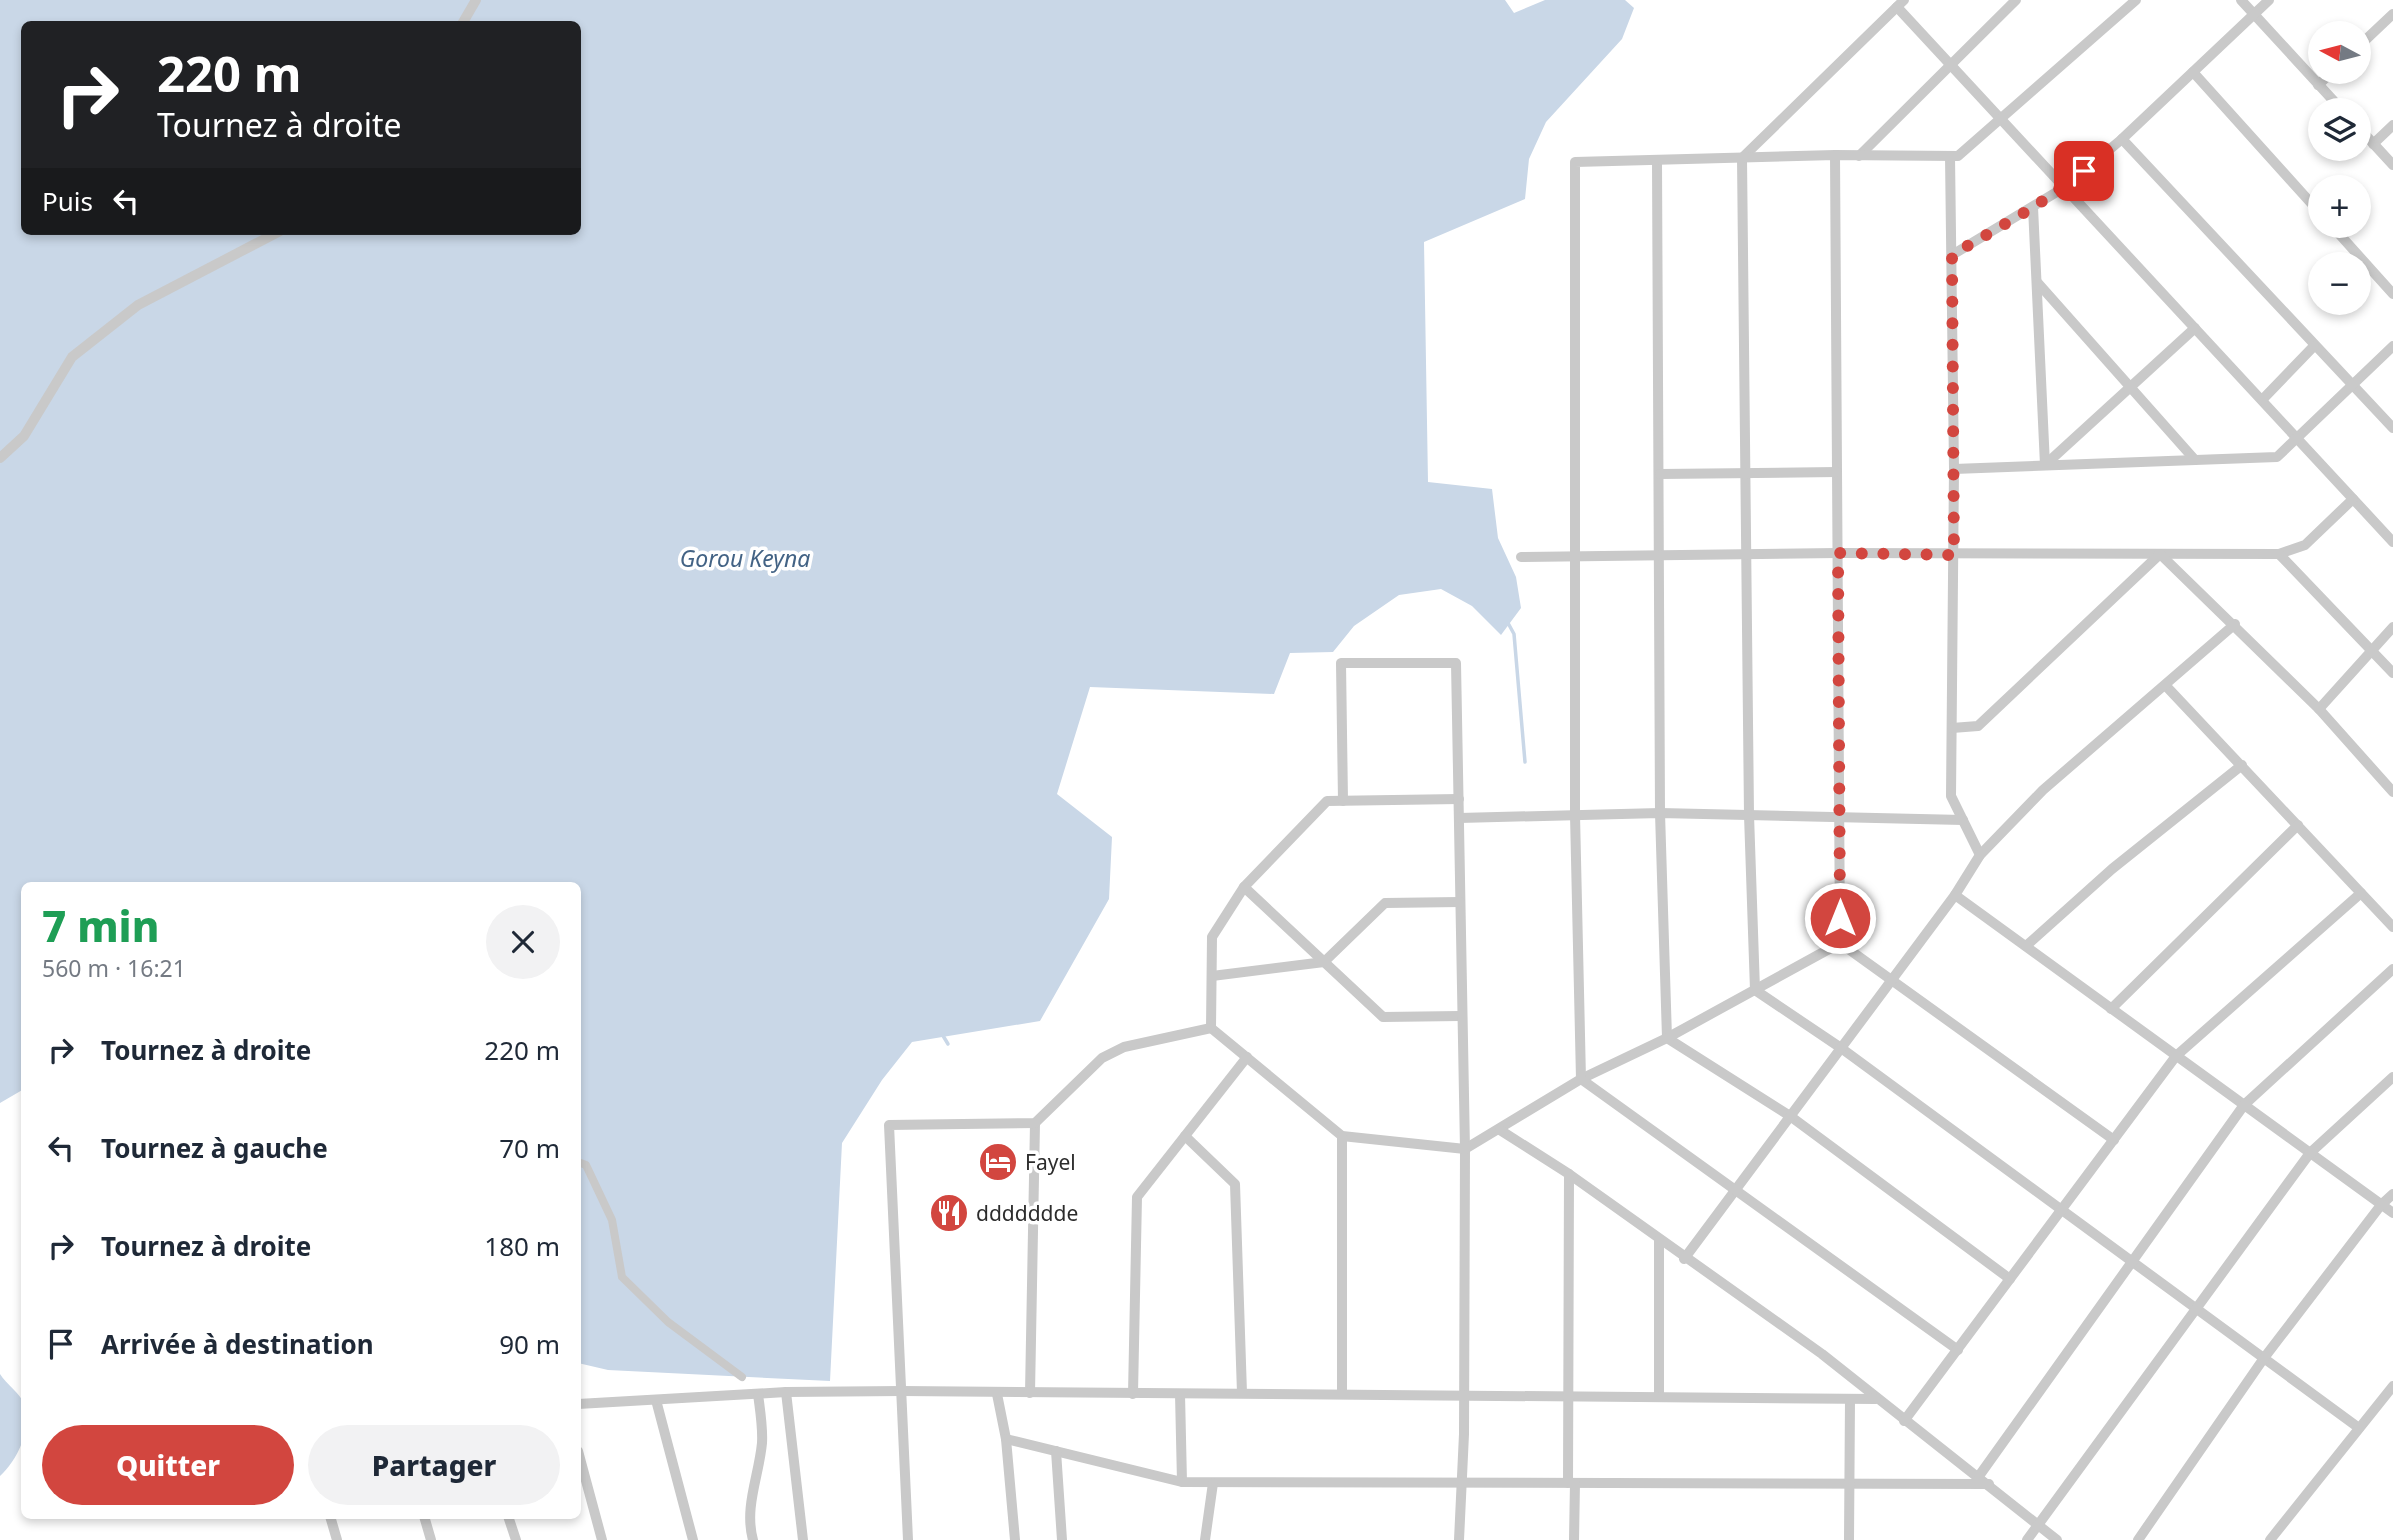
<!DOCTYPE html>
<html lang="fr">
<head>
<meta charset="utf-8">
<style>
  body { margin:0; font-family:"Noto Sans",sans-serif; background:#f2f2f3; color:#1f2937; height:100vh; display:flex; flex-direction:column; font-size:26px; white-space:nowrap }
  * { box-sizing:border-box; margin:0 }
  p { font-size:23px; color:#747a83 }
  .icon { flex:none; width:38px; height:38px; fill:none; stroke:currentColor; stroke-width:2; stroke-linecap:round; stroke-linejoin:round }
  .map { position:relative; flex:1; overflow:hidden }
  .panel { position:absolute; left:21px; top:882px; width:560px; height:637px; display:flex; flex-direction:column; background:#fff; border-radius:10px; box-shadow:0 4px 10px #0003 }
  .panel>* { flex:none }
  .top-card { position:absolute; left:21px; top:21px; width:560px; height:214px; border-radius:10px; box-shadow:0 4px 10px #0003; background:#202124; color:#fff; overflow:hidden }
  .needle { width:46px; rotate:277deg }
  .fabs { position:absolute; left:2308px; top:21px; display:grid; gap:14px }
  .fabs a { display:grid; place-items:center; width:63px; height:63px; border-radius:50%; background:#fff; box-shadow:0 4px 10px #0003; font-size:35px }
  .pin { position:absolute; display:grid; place-items:center; width:60px; height:60px; color:#fff; margin:-30px; border-radius:14px; box-shadow:0 4px 10px #0006 }
  .me { position:absolute; width:77px; margin:-38px; rotate:0deg; stroke-linejoin:round; filter:drop-shadow(0 0 5px #0008) }
  .turn { display:flex; align-items:center; gap:24px; height:147px; padding:0 21px; font-size:32px }
  .turn .icon { width:91px; height:91px; stroke-width:2.5 }
  .turn b { display:block; font-size:49px; line-height:60px }
  .then { display:flex; align-items:center; height:66px; padding:0 21px; background:#0003; gap:14px; font-size:26px }
  .round { display:grid; place-items:center; flex:none; width:74px; height:74px; border-radius:37px; background:#f2f2f3 }
  .headline { display:flex; align-items:center; justify-content:space-between; height:119px; padding:0 21px }
  h1 { font-size:42px; font-weight:800; line-height:52px; color:#1e9e55 }
  .button { display:flex; gap:14px; margin-top:auto; padding:14px 21px }
  .button a { flex:1; height:80px; border-radius:42px; background:#d2463f; color:#fff; font-size:28px; font-weight:800; line-height:80px; text-align:center }
  .button a+a { background:#f2f2f3; color:#1f2937 }
  ul { padding:0; list-style:none }
  li { display:flex; align-items:center; gap:21px; height:98px; padding:0 21px }
  li div { flex:1 }
  li b { display:block; font-size:26px }
  li em { font-style:normal }
  .map>svg:first-child { display:block }
  .water { fill:#c9d7e7; fill-rule:evenodd }
  .lines { fill:none; stroke-linecap:round; stroke-linejoin:round }
  .stream { stroke:#c9d7e7; stroke-width:3.5 }
  .pedestrian { stroke:#c9c9c9; stroke-width:8 }
  .minor { stroke:#c9c9c9; stroke-width:10 }
  .route { stroke:#d2463f; stroke-width:12; stroke-dasharray:0 21.6 }
  .labels { text-anchor:middle; dominant-baseline:central; stroke-width:7; stroke-linejoin:round; paint-order:stroke }
  .poi-label { font-size:21px; fill:#2c2c2c; stroke:#fff; text-anchor:start }
  .water-label { font-size:23px; font-style:italic; fill:#436385; stroke:#fff }
</style>
</head>
<body>
<div class="map">
<svg width="2393" height="1540" viewBox="0 0 2393 1540">
  <rect width="100%" height="100%" fill="#fff"/>
  <!-- water -->
  <g class="water">
    <path d="M0,0H1505L1514,13L1545,0H1625L1634,8L1622,39L1546,122L1529,159L1525,199L1424,242L1428,482L1492,489L1498,538L1516,577L1521,608L1501,635L1472,606L1441,589L1399,595L1354,626L1333,652L1290,653L1274,694L1090,687L1057,794L1112,837L1109,899L1040,1021L912,1042L882,1080L842,1143L830,1381L608,1370L578,1363V886H24V1089L0,1103ZM24,24H578V231H24Z"/>
    <path d="M0,1374C6,1384 21,1394 24,1404C33,1428 17,1461 0,1476Z"/>
  </g>
  <g class="lines">
    <!-- stream -->
    <g class="stream">
      <path d="M1508,623L1514,634L1525,762"/>
      <path d="M942,1034L948,1044"/>
    </g>
    <!-- pedestrian -->
    <path class="pedestrian" d="M578,1162L586,1165L612,1220L622,1277L668,1322L742,1377"/>
    <!-- minor -->
    <g class="minor">
      <path d="M1904,0L1742,158L1749,815L1755,990L1841,1048L2359,1428"/>
      <path d="M2241,0L2342,110"/>
      <path d="M1897,7L2393,542"/>
      <path d="M462,24L476,0"/>
      <path d="M2359,46L2393,14"/>
      <path d="M2193,72L2320,213"/>
      <path d="M2318,85L2332,72"/>
      <path d="M2359,128L2393,165"/>
      <path d="M2122,139L2393,428"/>
      <path d="M2373,144L2393,125"/>
      <path d="M1835,155L1840,943"/>
      <path d="M1859,156L2016,0"/>
      <path d="M1950,156L1954,469L1951,796L1980,855"/>
      <path d="M1657,161L1660,813L1667,1038L1790,1116L2010,1279"/>
      <path d="M2033,207L2045,465"/>
      <path d="M2332,226L2393,294"/>
      <path d="M1952,255L2065,187L2122,139L2269,0"/>
      <path d="M2037,282L2195,460"/>
      <path d="M2262,400L2314,346"/>
      <path d="M0,458L24,436L72,357L138,305L280,231"/>
      <path d="M2045,465L2195,328"/>
      <path d="M1954,469L2277,457L2393,346"/>
      <path d="M1660,474L1837,472"/>
      <path d="M2279,554L2305,545L2353,499"/>
      <path d="M1521,557L1837,553L2279,554L2393,673"/>
      <path d="M2166,686L2393,927"/>
      <path d="M2319,709L2393,627"/>
      <path d="M1952,728L1978,726L2160,554L2319,709L2393,792"/>
      <path d="M1459,799L1327,801L1244,887L1383,1017L1460,1016"/>
      <path d="M1343,801L1341,663H1456L1465,1149L1464,1434L1459,1540"/>
      <path d="M1459,818L1660,813L1963,820"/>
      <path d="M1955,895L2393,1213"/>
      <path d="M1840,943L2114,1140"/>
      <path d="M2026,946L2112,869L2242,765"/>
      <path d="M1212,976L1324,962L1385,903L1460,902"/>
      <path d="M2111,1009L2298,825"/>
      <path d="M1211,1028L1342,1136L1465,1149L1581,1079L1667,1038L1840,943"/>
      <path d="M1211,1028L1212,937L1244,887"/>
      <path d="M1500,1130L1569,1174L1822,1354L2057,1540"/>
      <path d="M1185,1136L1235,1184L1242,1393"/>
      <path d="M1342,1136V1394"/>
      <path d="M1684,1259L1955,895L1980,855L2043,790L2235,624"/>
      <path d="M1958,1350L1581,1079L1575,815V162L1835,155L1958,156L2136,0"/>
      <path d="M786,1392L803,1540"/>
      <path d="M1030,1393L1035,1123"/>
      <path d="M997,1394L1006,1439L1015,1540"/>
      <path d="M1133,1394L1137,1197L1247,1057"/>
      <path d="M1180,1394L1182,1482"/>
      <path d="M1659,1397V1240"/>
      <path d="M656,1400L693,1540"/>
      <path d="M578,1404L786,1392L902,1391L1876,1399"/>
      <path d="M1904,1421L2176,1056L2361,893"/>
      <path d="M1006,1439L1182,1482L1989,1484"/>
      <path d="M578,1451L602,1540"/>
      <path d="M1056,1451L1062,1540"/>
      <path d="M1979,1476L2244,1105L2393,969"/>
      <path d="M1568,1483L1569,1174"/>
      <path d="M330,1516L337,1540"/>
      <path d="M424,1516L431,1540"/>
      <path d="M508,1516L516,1540"/>
      <path d="M753,1540C744,1507 759,1476 762,1443C763,1427 760,1410 758,1394"/>
      <path d="M908,1540L889,1125L1035,1123L1102,1058L1124,1047L1211,1028"/>
      <path d="M1205,1540L1213,1483"/>
      <path d="M1574,1540L1575,1483"/>
      <path d="M1849,1540L1850,1399"/>
      <path d="M2027,1540L2310,1153L2393,1077"/>
      <path d="M2138,1540L2264,1358L2381,1205L2393,1194"/>
      <path d="M2270,1540L2393,1386"/>
    </g>
  </g>
  <g class="lines">
    <!-- route -->
    <path class="route" d="M1840,918L1838,553L1954,555L1952,255L2034,207L2084,171"/>
  </g>
  <!-- icons -->
  <defs>
    <symbol id="hotel-disc" viewBox="-11 -11 22 22"><circle r="9.5" fill="#d2463f" stroke="#fff"/><path d="M-6-4.5h1.5V1H6V5H4.5V3h-9V5H-6ZM-4 0a1.8 1.8 0 1 1 3.6 0ZM.5 0V-2.5h3Q6-2.5 6 0Z" fill="#fff"/></symbol>
    <symbol id="restaurant-disc" viewBox="-11 -11 22 22"><circle r="9.5" fill="#d2463f" stroke="#fff"/><path d="M-5-6h1v4h1v-4h1v4h1v-4h1v5L-1.5 .5V6h-2V.5L-5-1ZM5-6V6H3V1.5H1.5Q1.5-4 5-6Z" fill="#fff"/></symbol>
  </defs>
  <g fill-rule="evenodd">
    <use href="#hotel-disc" x="976" y="1140" width="44" height="44"/>
    <use href="#restaurant-disc" x="927" y="1191" width="44" height="44"/>
  </g>
  <g class="labels">
    <!-- poi labels -->
    <g class="poi-label">
      <text x="1025" y="1162">Fayel</text>
      <text x="976" y="1213">ddddddde</text>
    </g>
    <!-- water labels -->
    <g class="water-label">
      <text x="745" y="558">Gorou Keyna</text>
    </g>
  </g>
</svg>
<div class="fabs">
<a><svg class="needle" viewBox="-14 -14 28 28"><path d="M0-13l5 13h-10z" fill="#e53935"/><path d="M0 13l5-13h-10z" fill="#747a83"/></svg></a>
<a><svg class="icon" aria-label="layers" viewBox="0 0 24 24"><path d="M12 4l9 5-9 5-9-5zM3 14l9 5 9-5"/></svg></a>
<a>+</a>
<a>−</a>
</div>
<div class="pin" style="left:2084px;top:171px;background:#d93025"><svg class="icon" aria-label="arrive" viewBox="0 0 24 24"><path d="M6 21V4h12l-3 4 3 4H6"/></svg></div>
<svg class="me" style="left:1840px;top:918px" viewBox="-20 -20 40 40"><circle r="17" fill="#d2463f" stroke="#fff" stroke-width="3"/><path d="M0-11L8 9 0 5-8 9z" fill="#fff"/></svg>
<div class="top-card">
<div class="turn"><svg class="icon" aria-label="right" viewBox="0 0 24 24"><path d="M7 20v-9h11M14 6l5 5-5 5"/></svg><div><b>220 m</b>Tournez à droite</div></div>
<div class="then">Puis<svg class="icon" aria-label="left" viewBox="0 0 24 24"><path d="M17 20v-9H6M10 6l-5 5 5 5"/></svg></div>
</div>
<section class="panel">
<div class="headline"><div><h1>7 min</h1><p>560 m · 16:21</p></div><a class="round"><svg class="icon" aria-label="close" viewBox="0 0 24 24"><path d="M6 6l12 12M18 6L6 18"/></svg></a></div>
<ul>
<li><svg class="icon" aria-label="right" viewBox="0 0 24 24"><path d="M7 20v-9h11M14 6l5 5-5 5"/></svg><div><b>Tournez à droite</b></div><em>220 m</em></li>
<li><svg class="icon" aria-label="left" viewBox="0 0 24 24"><path d="M17 20v-9H6M10 6l-5 5 5 5"/></svg><div><b>Tournez à gauche</b></div><em>70 m</em></li>
<li><svg class="icon" aria-label="right" viewBox="0 0 24 24"><path d="M7 20v-9h11M14 6l5 5-5 5"/></svg><div><b>Tournez à droite</b></div><em>180 m</em></li>
<li><svg class="icon" aria-label="arrive" viewBox="0 0 24 24"><path d="M6 21V4h12l-3 4 3 4H6"/></svg><div><b>Arrivée à destination</b></div><em>90 m</em></li>
</ul>
<div class="button"><a>Quitter</a><a>Partager</a></div>
</section>
</div>
</body>
</html>
